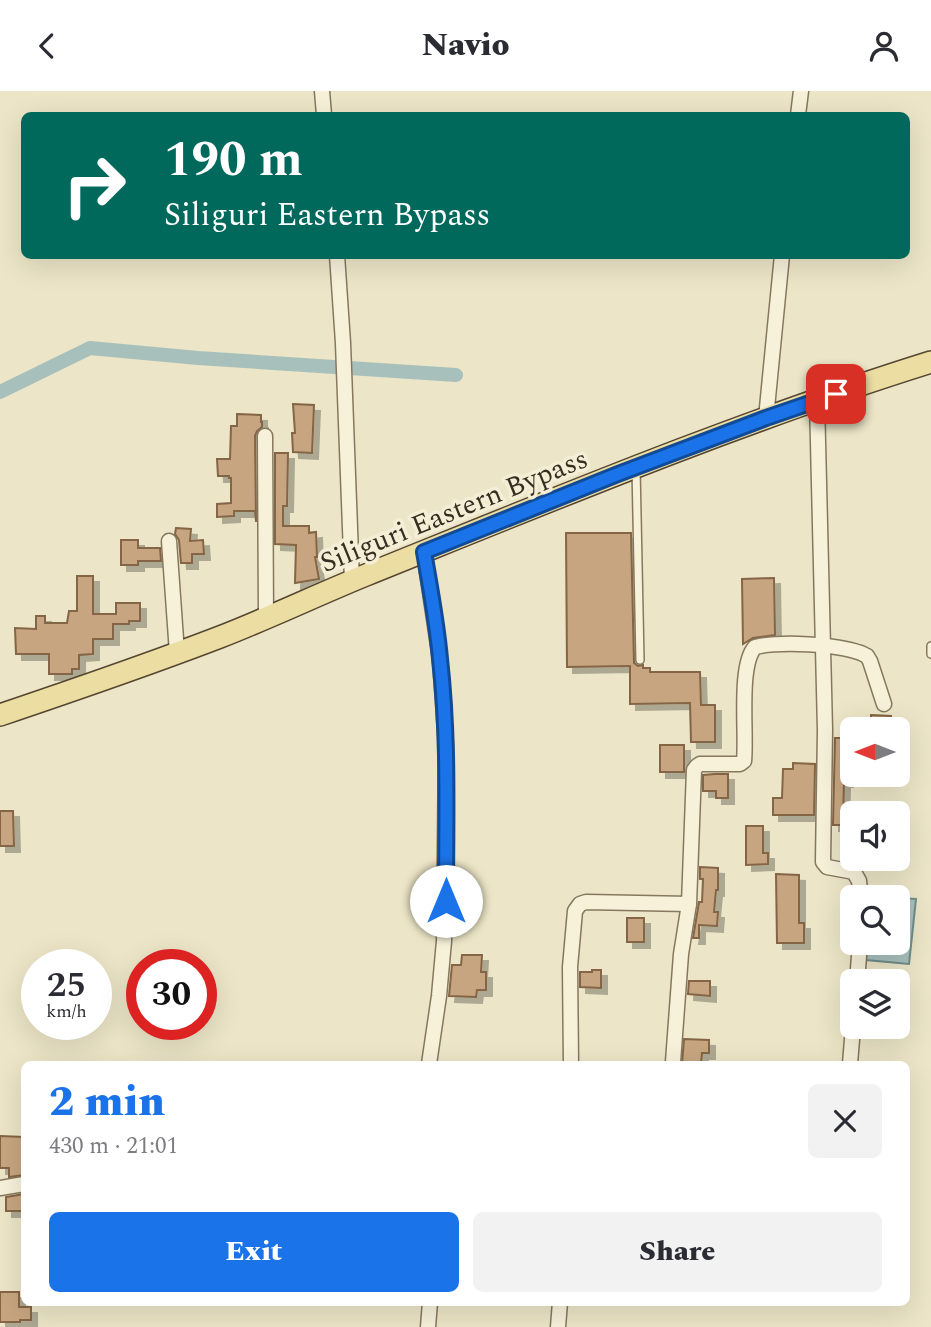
<!DOCTYPE html>
<html lang="en">
<head>
<meta charset="utf-8">
<style>
  body { margin:0; font-family:Spectral,serif; background:#f2f2f3; color:#2b2b33; height:100vh; display:flex; flex-direction:column; font-size:26px; white-space:nowrap }
  * { box-sizing:border-box; margin:0 }
  p { font-size:23px; color:#7c7c81 }
  .icon { flex:none; width:38px; height:38px; fill:none; stroke:currentColor; stroke-width:2; stroke-linecap:round; stroke-linejoin:round }
  .map { position:relative; flex:1; overflow:hidden }
  .drawer { position:absolute; left:21px; top:970px; width:889px; height:245px; display:flex; flex-direction:column; background:#fff; border-radius:10px; box-shadow:0 7px 28px #0002 }
  .drawer>* { flex:none }
  .banner { position:absolute; left:21px; top:21px; width:889px; height:147px; border-radius:10px; box-shadow:0 7px 28px #0002; background:#00695c; color:#fff; overflow:hidden }
  .needle { width:46px; rotate:270deg }
  .buttons { position:absolute; left:840px; top:626px; display:grid; gap:14px }
  .buttons a { display:grid; place-items:center; width:70px; height:70px; border-radius:10px; background:#fff; box-shadow:0 7px 28px #0002; font-size:35px }
  .speed { position:absolute; left:21px; top:858px; display:flex; gap:14px; font-size:35px; font-weight:700; text-align:center }
  .speed>* { display:grid; place-content:center; width:91px; height:91px; border-radius:50%; background:#fff; box-shadow:0 7px 28px #0002; line-height:1 }
  .speed small { font-size:18px; font-weight:400 }
  .speed .limit { border:10px solid #d22; background:#fff; color:#111 }
  .pin { position:absolute; display:grid; place-items:center; width:60px; height:60px; color:#fff; margin:-30px; border-radius:14px; box-shadow:0 4px 10px #0006 }
  .me { position:absolute; width:77px; margin:-38px; rotate:0deg; stroke-linejoin:round; filter:drop-shadow(0 0 5px #0008) }
  .turn { display:flex; align-items:center; gap:24px; height:147px; padding:0 28px; font-size:32px }
  .turn .icon { width:91px; height:91px; stroke-width:2.5 }
  .turn b { display:block; font-size:49px; line-height:60px }
  .round { display:grid; place-items:center; flex:none; width:74px; height:74px; border-radius:10px; background:#f2f2f3 }
  .summary { display:flex; align-items:center; justify-content:space-between; height:119px; padding:0 28px }
  h1 { font-size:42px; font-weight:800; line-height:52px; color:#1a73e8 }
  .button { display:flex; gap:14px; margin-top:auto; padding:14px 28px }
  .button a { flex:1; height:80px; border-radius:10px; background:#1a73e8; color:#fff; font-size:28px; font-weight:800; line-height:80px; text-align:center }
  .button a+a { background:#f2f2f3; color:#2b2b33 }
  header { display:flex; justify-content:space-between; align-items:center; height:91px; padding:0 28px; background:#fff; font-size:32px; font-weight:800 }
  .map>svg:first-child { display:block }
  .water { fill:#a8c0bc; stroke:#6f8e8a; stroke-width:2 }
  .lines { fill:none; stroke-linecap:round; stroke-linejoin:round }
  .canal { stroke:#a8c0bc; stroke-width:14 }
  .building { fill:#c7a580; stroke:#846545; stroke-width:2; filter:url(#shadow) }
  .lane-casing { stroke:#86785e; stroke-width:10 }
  .street-casing { stroke:#86785e; stroke-width:17 }
  .primary-casing { stroke:#554631; stroke-width:24 }
  .lane { stroke:#f7f1da; stroke-width:7 }
  .street { stroke:#f7f1da; stroke-width:14 }
  .primary { stroke:#ecdda2; stroke-width:21 }
  .route-casing { stroke:#114b97; stroke-width:18 }
  .route { stroke:#1a73e8; stroke-width:12 }
  .labels { text-anchor:middle; dominant-baseline:central; stroke-width:7; stroke-linejoin:round; paint-order:stroke }
  .street-label { font-size:28px; fill:#382e20; stroke:#f4eed7 }
</style>
</head>
<body>
<header><svg class="icon" aria-label="back" viewBox="0 0 24 24"><path d="M15 5l-7 7 7 7"/></svg>Navio<svg class="icon" aria-label="person" viewBox="0 0 24 24"><circle cx="12" cy="8" r="4"/><path d="M4 21q1-7 8-7t8 7"/></svg></header>
<div class="map">
<svg width="931" height="1236" viewBox="0 0 931 1236">
  <defs>
    <filter id="shadow"><feDropShadow dx="6" dy="6" stdDeviation="0" flood-color="#0004"/></filter>
  </defs>
  <rect width="100%" height="100%" fill="#ece5c7"/>
  <!-- water -->
  <path class="water" d="M898,807L916,808L909,873L866,869L867,852H898Z"/>
  <g class="lines">
    <!-- canal -->
    <path class="canal" d="M0,301L90,257L198,267L456,284"/>
  </g>
  <!-- building -->
  <g class="building">
    <path d="M293,313L314,314L312,362L293,361L292,342H295Z"/>
    <path d="M237,323L261,324V331H262V336L257,340L255,345L256,431L255,420H234V425L217,426V413L231,412V387H229V385H218L217,368H230L231,335H237Z"/>
    <path d="M275,362H288L287,415H283V435H309V442L316,441L317,466H315L319,488L295,492L296,454L275,453Z"/>
    <path d="M176,437L191,438L190,450L203,449L204,463H192V472H181L179,449L175,443Z"/>
    <path d="M566,442H631L634,572L638,575L643,574V577H650V581H700L701,614H715V651H691L690,612L630,613V575L567,576Z"/>
    <path d="M121,449H138V457H160L161,470H138V474H121Z"/>
    <path d="M77,485H93V523H116V512H140V530H129V533H113V548H93V563L79,564V578H72V583H49V563H16L15,537L36,538V525H45V532H67L69,520H77Z"/>
    <path d="M774,487L775,544L753,547L743,553L742,488Z"/>
    <path d="M871,624L891,625V639H871Z"/>
    <path d="M835,647H846L847,690H844L843,734H833Z"/>
    <rect x="660" y="654" width="24" height="27"/>
    <path d="M793,672L815,673L814,724H773V707H782L783,678H793Z"/>
    <path d="M715,683H728V707H716V700H703V684Z"/>
    <path d="M0,720H13L14,755H0Z"/>
    <path d="M746,735H763V762H768V773L746,774Z"/>
    <path d="M700,776L718,777V799H716L714,821H718L717,835L699,834V847H693L699,811H702L703,788H700Z"/>
    <path d="M776,783L799,784V832H804V852H777Z"/>
    <rect x="627" y="827" width="17" height="24"/>
    <path d="M462,864H482L481,881H486V899H477L476,906L449,905L452,874H461Z"/>
    <path d="M592,879H601V897L580,896V881H592Z"/>
    <path d="M689,890H710V905L688,903Z"/>
    <path d="M684,948L709,949V962H702L701,973H682Z"/>
    <path d="M0,1045L24,1046V1084L9,1086V1077H0Z"/>
    <path d="M24,1103V1120H6V1106Z"/>
    <path d="M0,1201H19V1216H31V1229H20V1231H0Z"/>
  </g>
  <g class="lines">
    <defs>
      <g id="lane">
        <path d="M636,377L640,569"/>
        <path d="M931,555V563"/>
      </g>
      <g id="street">
        <path d="M322,0L324,24"/>
        <path d="M798,24L801,0"/>
        <path d="M337,164L343,252L352,490"/>
        <path d="M817,310L825,639L823,771L827,776L854,781L859,790L861,807"/>
        <path d="M766,327L782,164"/>
        <path d="M265,345L266,528"/>
        <path d="M169,450L177,562"/>
        <path d="M424,461L440,568L446,654L444,850L439,905L429,973"/>
        <path d="M857,891L860,852"/>
        <path d="M673,971L681,863L689,813"/>
        <path d="M571,973L570,876L575,820L580,813L586,811L689,813L694,679L697,675L700,673H740L744,670C747,643 738,575 755,556C782,550 835,553 861,562L867,565L870,570L884,613"/>
        <path d="M850,973L853,936"/>
        <path d="M0,1097L24,1093"/>
        <path d="M428,1236L430,1211"/>
        <path d="M558,1236L560,1211"/>
      </g>
      <path id="primary" d="M0,624C74,599 147,574 220,546C269,527 317,504 366,484C552,409 739,331 931,271"/>
    </defs>
    <!-- lane casing -->
    <use href="#lane" class="lane-casing"/>
    <!-- street casing -->
    <use href="#street" class="street-casing"/>
    <!-- primary casing -->
    <use href="#primary" class="primary-casing"/>
    <!-- lane -->
    <use href="#lane" class="lane"/>
    <!-- street -->
    <use href="#street" class="street"/>
    <!-- primary -->
    <use href="#primary" class="primary"/>
  </g>
  <g class="lines">
    <defs>
      <path id="route" d="M446,810C446,729 449,648 440,568C437,532 430,496 424,461L618,383L766,327L836,303"/>
    </defs>
    <!-- route casing -->
    <use href="#route" class="route-casing"/>
    <!-- route -->
    <use href="#route" class="route"/>
  </g>
  <g class="labels">
    <!-- street labels -->
    <g class="street-label">
      <text transform="translate(454 420) rotate(-22)">Siliguri Eastern Bypass</text>
    </g>
  </g>
</svg>
<div class="buttons">
<a><svg class="needle" viewBox="-14 -14 28 28"><path d="M0-13l5 13h-10z" fill="#e53935"/><path d="M0 13l5-13h-10z" fill="#7c7c81"/></svg></a>
<a><svg class="icon" aria-label="sound" viewBox="0 0 24 24"><path d="M4 9h4l5-4v14l-5-4H4zM17 9q2 3 0 6"/></svg></a>
<a><svg class="icon" aria-label="search" viewBox="0 0 24 24"><circle cx="10" cy="10" r="6"/><path d="M15 15l6 6"/></svg></a>
<a><svg class="icon" aria-label="layers" viewBox="0 0 24 24"><path d="M12 4l9 5-9 5-9-5zM3 14l9 5 9-5"/></svg></a>
</div>
<div class="speed"><div>25<small>km/h</small></div><div class="limit">30</div></div>
<div class="pin" style="left:836px;top:303px;background:#d93025"><svg class="icon" aria-label="arrive" viewBox="0 0 24 24"><path d="M6 21V4h12l-3 4 3 4H6"/></svg></div>
<svg class="me" style="left:446px;top:810px" viewBox="-20 -20 40 40"><circle r="19" fill="#fff"/><path d="M0-13L10 11 0 6-10 11z" fill="#1a73e8"/></svg>
<div class="banner">
<div class="turn"><svg class="icon" aria-label="right" viewBox="0 0 24 24"><path d="M7 20v-9h11M14 6l5 5-5 5"/></svg><div><b>190 m</b>Siliguri Eastern Bypass</div></div>
</div>
<section class="drawer">
<div class="summary"><div><h1>2 min</h1><p>430 m · 21:01</p></div><a class="round"><svg class="icon" aria-label="close" viewBox="0 0 24 24"><path d="M6 6l12 12M18 6L6 18"/></svg></a></div>
<div class="button"><a>Exit</a><a>Share</a></div>
</section>
</div>
</body>
</html>
